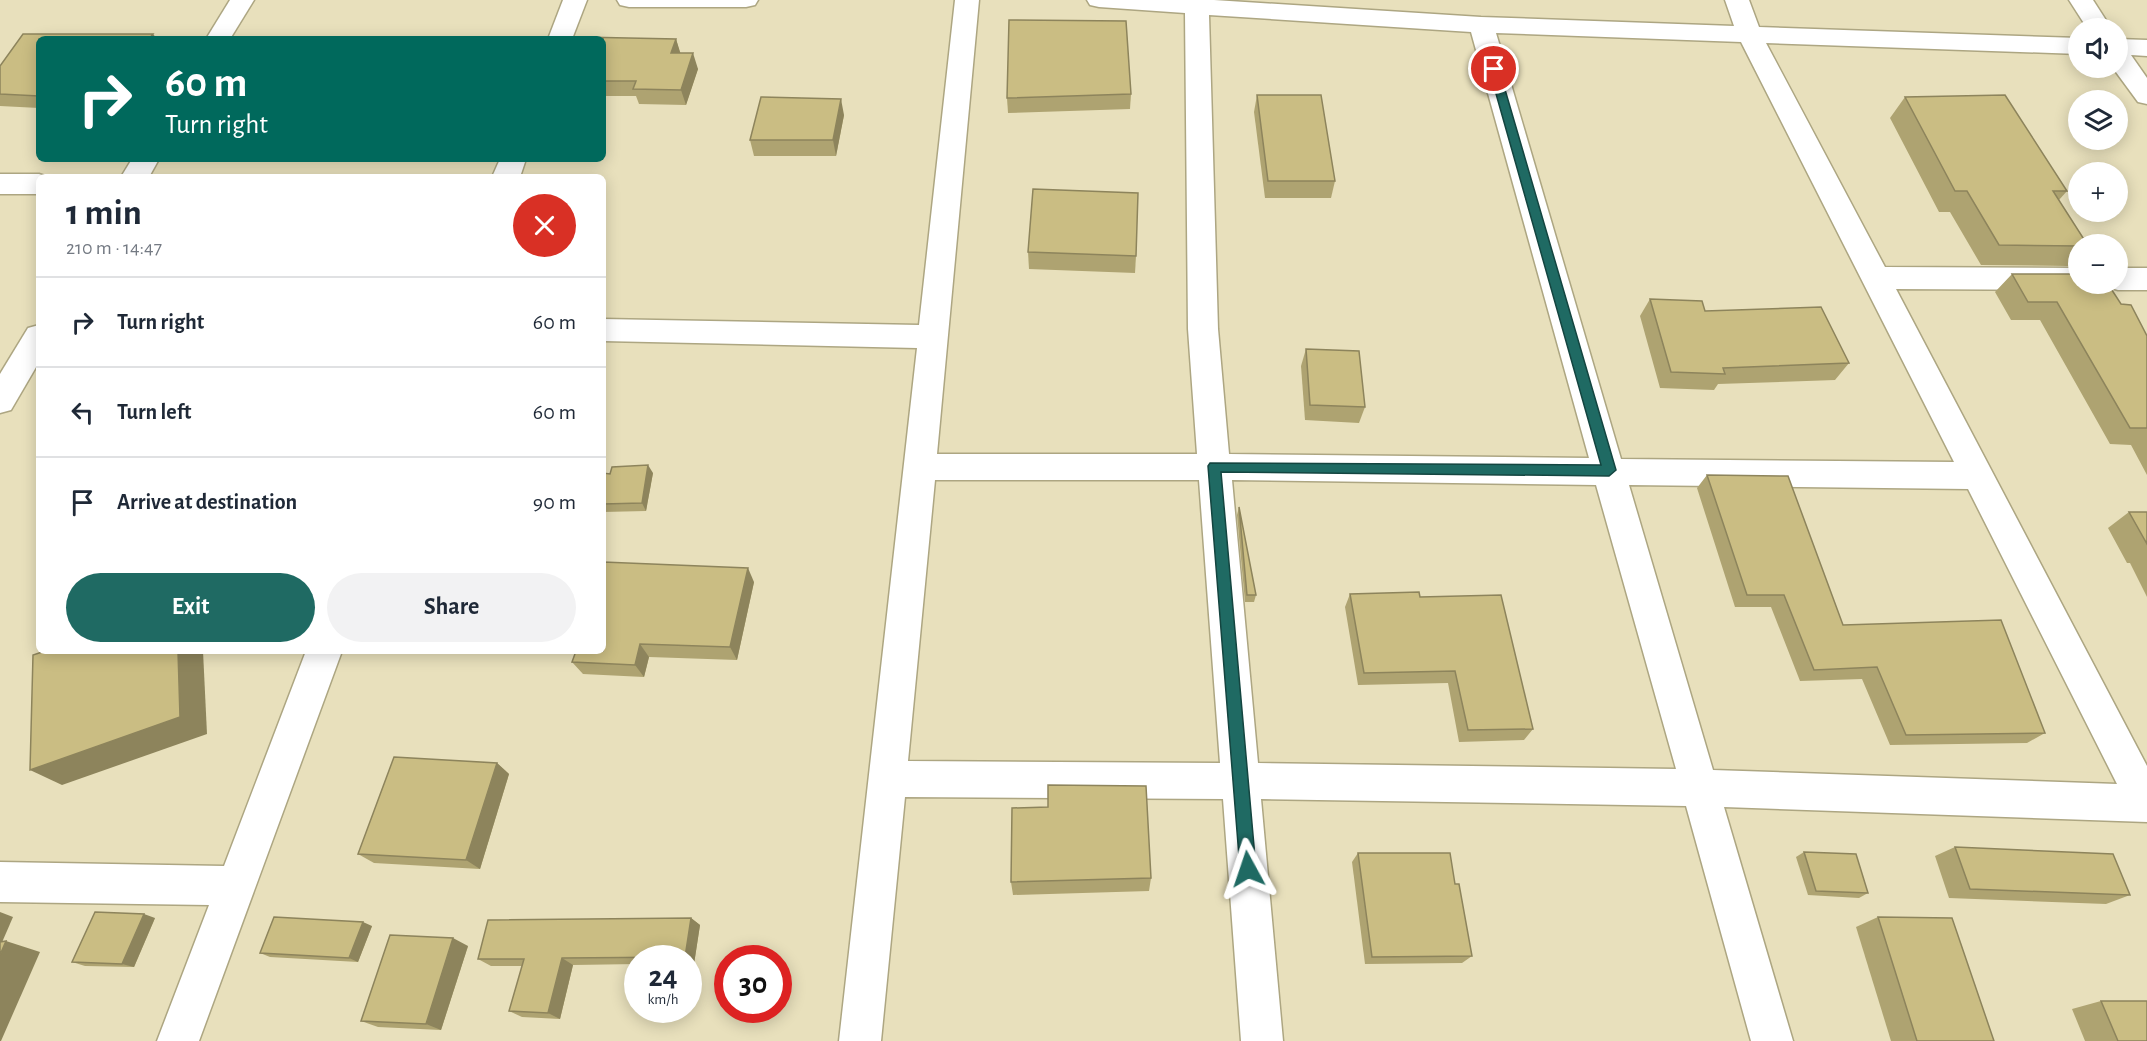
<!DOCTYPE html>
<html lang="en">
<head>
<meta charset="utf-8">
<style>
  body { margin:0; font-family:"Alegreya Sans",sans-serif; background:#f2f2f3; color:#1f2937; height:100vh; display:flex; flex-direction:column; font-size:22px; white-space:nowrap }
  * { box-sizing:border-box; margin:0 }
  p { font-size:20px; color:#747a83 }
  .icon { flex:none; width:33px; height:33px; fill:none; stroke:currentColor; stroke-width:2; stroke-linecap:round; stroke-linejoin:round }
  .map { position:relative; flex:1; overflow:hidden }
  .details { position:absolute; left:36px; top:174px; width:570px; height:480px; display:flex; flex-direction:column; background:#fff; border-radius:9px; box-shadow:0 3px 15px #0003 }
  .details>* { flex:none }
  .guide { position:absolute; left:36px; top:36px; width:570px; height:126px; border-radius:9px; box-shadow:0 3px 15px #0003; background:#00695c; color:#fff; overflow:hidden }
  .fabs { position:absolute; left:2068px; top:18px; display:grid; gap:12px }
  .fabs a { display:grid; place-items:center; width:60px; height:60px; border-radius:50%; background:#fff; box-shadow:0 3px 15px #0003; font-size:30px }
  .speed { position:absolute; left:624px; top:945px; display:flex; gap:12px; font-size:30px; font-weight:700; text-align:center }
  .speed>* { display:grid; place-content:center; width:78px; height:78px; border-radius:50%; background:#fff; box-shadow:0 3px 15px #0003; line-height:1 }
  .speed small { font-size:15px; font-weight:400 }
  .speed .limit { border:9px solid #d22; background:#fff; color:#111 }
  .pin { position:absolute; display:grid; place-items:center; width:51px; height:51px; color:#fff; margin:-26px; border:3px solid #fff; border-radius:50%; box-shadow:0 2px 6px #0007 }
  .me { position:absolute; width:66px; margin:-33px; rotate:355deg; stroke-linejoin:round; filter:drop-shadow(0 0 4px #0008) }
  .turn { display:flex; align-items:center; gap:21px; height:126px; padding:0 30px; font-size:27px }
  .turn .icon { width:78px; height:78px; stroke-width:2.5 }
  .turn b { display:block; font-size:42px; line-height:51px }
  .round { display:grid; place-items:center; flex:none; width:63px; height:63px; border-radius:32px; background:#f2f2f3 }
  .headline { display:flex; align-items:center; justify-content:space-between; height:102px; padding:0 30px }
  h1 { font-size:36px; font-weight:700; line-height:45px }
  .action { display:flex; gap:12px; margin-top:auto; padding:12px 30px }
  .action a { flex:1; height:69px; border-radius:36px; background:#1f6a63; color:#fff; font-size:24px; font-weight:700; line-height:69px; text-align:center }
  .action a+a { background:#f2f2f3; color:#1f2937 }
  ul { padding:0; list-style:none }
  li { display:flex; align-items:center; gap:18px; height:90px; padding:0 30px; border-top:2px solid #e0e1e3 }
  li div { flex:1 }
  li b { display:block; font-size:22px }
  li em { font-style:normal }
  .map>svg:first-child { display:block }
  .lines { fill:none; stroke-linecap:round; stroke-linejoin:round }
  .minor-casing { stroke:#ada682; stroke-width:3 }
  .minor { fill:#fff; fill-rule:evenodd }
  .wall { fill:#aea371 }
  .shaded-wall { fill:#8d845c }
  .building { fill:#cabd83; stroke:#8d845c; stroke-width:1.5 }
  .route { fill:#1f6a63; stroke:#144540; stroke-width:1.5 }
</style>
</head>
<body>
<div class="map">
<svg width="2147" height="1041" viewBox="0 0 2147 1041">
  <rect width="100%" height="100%" fill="#e8e0bc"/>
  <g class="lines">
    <defs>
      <g id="minor">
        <path d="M230,0H254L230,39H206Z"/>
        <path d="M563,0H587L572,39H548Z"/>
        <path d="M617,0H758L755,5L746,7H629L620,5Z"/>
        <path d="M955,0H979L937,454H1197L1188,329L1185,13L1099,7L1090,5L1087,0H1214L1481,17L1734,26L1725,0H1749L1759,27L2079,38V54L1766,43L1885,267L2079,268V284H2091L2089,287L2079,290L1896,289L2147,766V822L1724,807L1793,1041H1751L1686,806L1261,799L1283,1041H1241L1223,799L905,797L881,1041H839L917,348L603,341V319L919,325ZM1209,15L1471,32L1589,458L1229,454L1218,329ZM1496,33L1741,42L1954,462L1621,459ZM935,480H1199L1220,763L908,761ZM1232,480L1596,485L1676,769L1258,763ZM1629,485L1968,489L2117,784L1713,770Z"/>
        <path d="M2069,0H2093L2111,28H2087Z"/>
        <path d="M2118,39L2147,40V56L2131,55L2147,78V104L2138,102L2113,68H2118Z"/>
        <path d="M132,159H159L149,177H121Z"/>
        <path d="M500,159H526L520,177H492Z"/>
        <path d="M0,174H39L48,177H39V194H0Z"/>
        <path d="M2118,268H2147V290H2118L2108,287L2106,284H2118Z"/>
        <path d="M39,325V362L11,410L0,413V374L28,328Z"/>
        <path d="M306,651H342L199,1041H157L209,905L0,902V862L224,866Z"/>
      </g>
    </defs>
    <!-- minor casing -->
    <use href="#minor" class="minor-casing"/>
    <!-- minor -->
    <use href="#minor" class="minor"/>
  </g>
  <!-- wall -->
  <g class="wall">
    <path d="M39,39V108L0,106V66Z"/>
    <path d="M603,39H676L680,53L698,69L686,105L639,104L636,96H603Z"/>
    <path d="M1131,94L1130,109L1008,113L1007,98Z"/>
    <path d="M1257,95L1335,181L1331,198H1265L1254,112Z"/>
    <path d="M1905,97L2067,191L2059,200L2079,244V254L2068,266L1981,265L1950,212H1939L1890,118Z"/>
    <path d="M844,115L836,156H754L750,140Z"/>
    <path d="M1028,252L1136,256L1135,273L1029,269Z"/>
    <path d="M2012,274L2121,304L2147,336V475L2131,445L2110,444L2040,320H2011L1995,292Z"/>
    <path d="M1650,299L1705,311L1849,363L1835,380L1718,384L1714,390L1660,388L1640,316Z"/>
    <path d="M1306,349L1365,407L1359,423L1305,420L1301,366Z"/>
    <path d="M603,473H653L646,511L603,512Z"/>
    <path d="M1707,475L1843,625L2045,733L2027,743L1890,745L1862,679L1800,681L1771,607H1735L1697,488Z"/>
    <path d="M1239,507L1256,595L1254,602H1245L1237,515Z"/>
    <path d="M2129,512H2147V597L2130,563H2127L2108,528Z"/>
    <path d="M754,582L737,660L649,657L644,677L583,674L572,662Z"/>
    <path d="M1350,594L1420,597L1533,729L1524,740L1459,742L1448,683L1358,685L1345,607Z"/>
    <path d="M497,763L509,774L480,869L374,863L358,854Z"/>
    <path d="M1048,807L1151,878L1149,891L1013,895L1011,882Z"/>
    <path d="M1955,847L2130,895L2106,904L1949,898L1935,856Z"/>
    <path d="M1804,852L1868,893L1859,898L1808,895L1796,857Z"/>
    <path d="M1358,853L1455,884L1472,956L1462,963L1365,964L1352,862Z"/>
    <path d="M1878,917L1994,1041H1891L1856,927Z"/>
    <path d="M155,918L134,967L85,966L72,962Z"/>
    <path d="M691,918L700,925L694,964H688V958H638V964L573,965L560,1019L522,1017L509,1011L522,966H491L478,959Z"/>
    <path d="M372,926L358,962L270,957L260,953Z"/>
    <path d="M468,946L441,1030L378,1027L361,1021Z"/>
    <path d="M2101,1001L2147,1041H2085L2072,1009Z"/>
  </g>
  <!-- shaded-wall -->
  <g class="shaded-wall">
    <path d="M153,34L157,39H149Z"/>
    <path d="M676,39L681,55L671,53Z"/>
    <path d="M693,53L698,69L686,105L681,90Z"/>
    <path d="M841,99L844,115L836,156L833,140Z"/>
    <path d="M648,465L653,473L646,511L642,503Z"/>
    <path d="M748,568L754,582L737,660L730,647Z"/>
    <path d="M640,644L649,657L644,677L635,665Z"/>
    <path d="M178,651H203L207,734L62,785L30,770Z"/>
    <path d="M497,763L509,774L480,869L466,860Z"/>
    <path d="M0,912L13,917L0,947Z"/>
    <path d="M144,914L155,918L134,967L122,964Z"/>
    <path d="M691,918L700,925L694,964L688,960V958L685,957Z"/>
    <path d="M363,922L372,926L358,962L349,958Z"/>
    <path d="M453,938L468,946L441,1030L426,1024Z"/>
    <path d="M6,941L40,952L1,1041H0V955Z"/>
    <path d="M562,958L573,965L560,1019L548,1013Z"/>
  </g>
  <!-- building -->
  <g class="building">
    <path d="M1009,20L1126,21L1131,94L1007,98Z"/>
    <path d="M23,34H153L149,39H39V96L0,94V66Z"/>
    <path d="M308,37L352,38L351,39H307Z"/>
    <path d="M580,37L676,39L671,53H693L681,90L633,89L636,81H603V39H579Z"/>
    <path d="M1257,95H1321L1335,181H1268Z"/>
    <path d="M2005,95L2067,191H2053L2087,244H2079V246L1999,245L1967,191H1955L1905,97Z"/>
    <path d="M761,97L841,99L833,140H750Z"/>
    <path d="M1033,189L1138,193L1136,256L1028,252Z"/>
    <path d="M2012,274H2079V284H2108L2121,304L2131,305L2147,336V428H2130L2057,302H2028Z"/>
    <path d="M1650,299L1702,301L1705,311L1821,307L1849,363L1723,368L1725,374L1671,372Z"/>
    <path d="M1306,349L1359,351L1365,407L1310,405Z"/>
    <path d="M648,465L642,503L603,504V473L610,474L612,467Z"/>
    <path d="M1707,475L1788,476L1843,625L2001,620L2045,733L1906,735L1877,667L1814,670L1784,595H1747Z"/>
    <path d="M1239,507L1256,595H1247Z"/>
    <path d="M2129,512H2147V544Z"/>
    <path d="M603,562L748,568L730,647L640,644L635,665L572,662L576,651H603Z"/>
    <path d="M1419,592L1420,597L1501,595L1533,729L1468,730L1455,671L1364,673L1350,594Z"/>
    <path d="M45,651H178L180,717L30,770L33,655Z"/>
    <path d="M394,757L497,763L466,860L358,854Z"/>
    <path d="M1048,785L1146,786L1151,878L1011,882L1012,808L1048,807Z"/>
    <path d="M1955,847L2113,854L2130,895L1970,889Z"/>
    <path d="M1804,852L1856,854L1868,893L1816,891Z"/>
    <path d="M1358,853H1450L1455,884H1459L1472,956L1372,957Z"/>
    <path d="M95,912L144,914L122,964L72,962Z"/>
    <path d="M274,917L363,922L349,958L260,953Z"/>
    <path d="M1878,917L1952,918L1994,1041H1917Z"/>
    <path d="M691,918L685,957L562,958L548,1013L509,1011L524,959H478L488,920Z"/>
    <path d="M390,935L453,938L426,1024L361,1021Z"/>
    <path d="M6,941L0,955V942Z"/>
    <path d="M2101,1001H2147V1041H2118Z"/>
  </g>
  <!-- route -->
  <path class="route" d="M1494,66L1499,69L1616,470L1609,476L1221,472L1256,869L1254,875L1248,877L1242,875L1240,869L1208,466L1210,463L1601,465L1489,69Z"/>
</svg>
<div class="fabs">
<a><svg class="icon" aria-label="sound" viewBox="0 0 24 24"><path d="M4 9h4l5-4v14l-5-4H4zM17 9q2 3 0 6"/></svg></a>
<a><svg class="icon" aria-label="layers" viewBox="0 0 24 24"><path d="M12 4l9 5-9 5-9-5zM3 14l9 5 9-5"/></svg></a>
<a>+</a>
<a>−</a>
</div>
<div class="speed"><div>24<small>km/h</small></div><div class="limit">30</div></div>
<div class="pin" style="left:1494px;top:69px;background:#d93025"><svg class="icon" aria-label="arrive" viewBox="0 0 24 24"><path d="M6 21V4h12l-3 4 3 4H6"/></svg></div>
<svg class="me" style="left:1248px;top:869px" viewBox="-20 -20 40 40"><path d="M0-17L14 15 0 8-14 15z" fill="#1f6a63" stroke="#fff" stroke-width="4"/></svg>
<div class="guide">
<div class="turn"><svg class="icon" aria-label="right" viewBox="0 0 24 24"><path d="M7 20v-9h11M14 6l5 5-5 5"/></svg><div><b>60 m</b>Turn right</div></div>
</div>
<section class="details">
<div class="headline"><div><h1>1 min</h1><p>210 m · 14:47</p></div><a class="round" style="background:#d93025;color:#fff"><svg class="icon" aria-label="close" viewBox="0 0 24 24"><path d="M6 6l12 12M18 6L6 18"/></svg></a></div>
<ul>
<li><svg class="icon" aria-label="right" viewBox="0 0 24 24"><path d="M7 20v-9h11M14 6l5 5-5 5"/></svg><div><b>Turn right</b></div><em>60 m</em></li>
<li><svg class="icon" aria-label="left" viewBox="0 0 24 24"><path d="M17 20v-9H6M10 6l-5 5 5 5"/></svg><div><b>Turn left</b></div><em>60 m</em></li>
<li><svg class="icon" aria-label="arrive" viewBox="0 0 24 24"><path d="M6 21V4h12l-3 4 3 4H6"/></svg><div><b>Arrive at destination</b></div><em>90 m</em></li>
</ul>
<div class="action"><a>Exit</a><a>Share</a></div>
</section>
</div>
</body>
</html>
